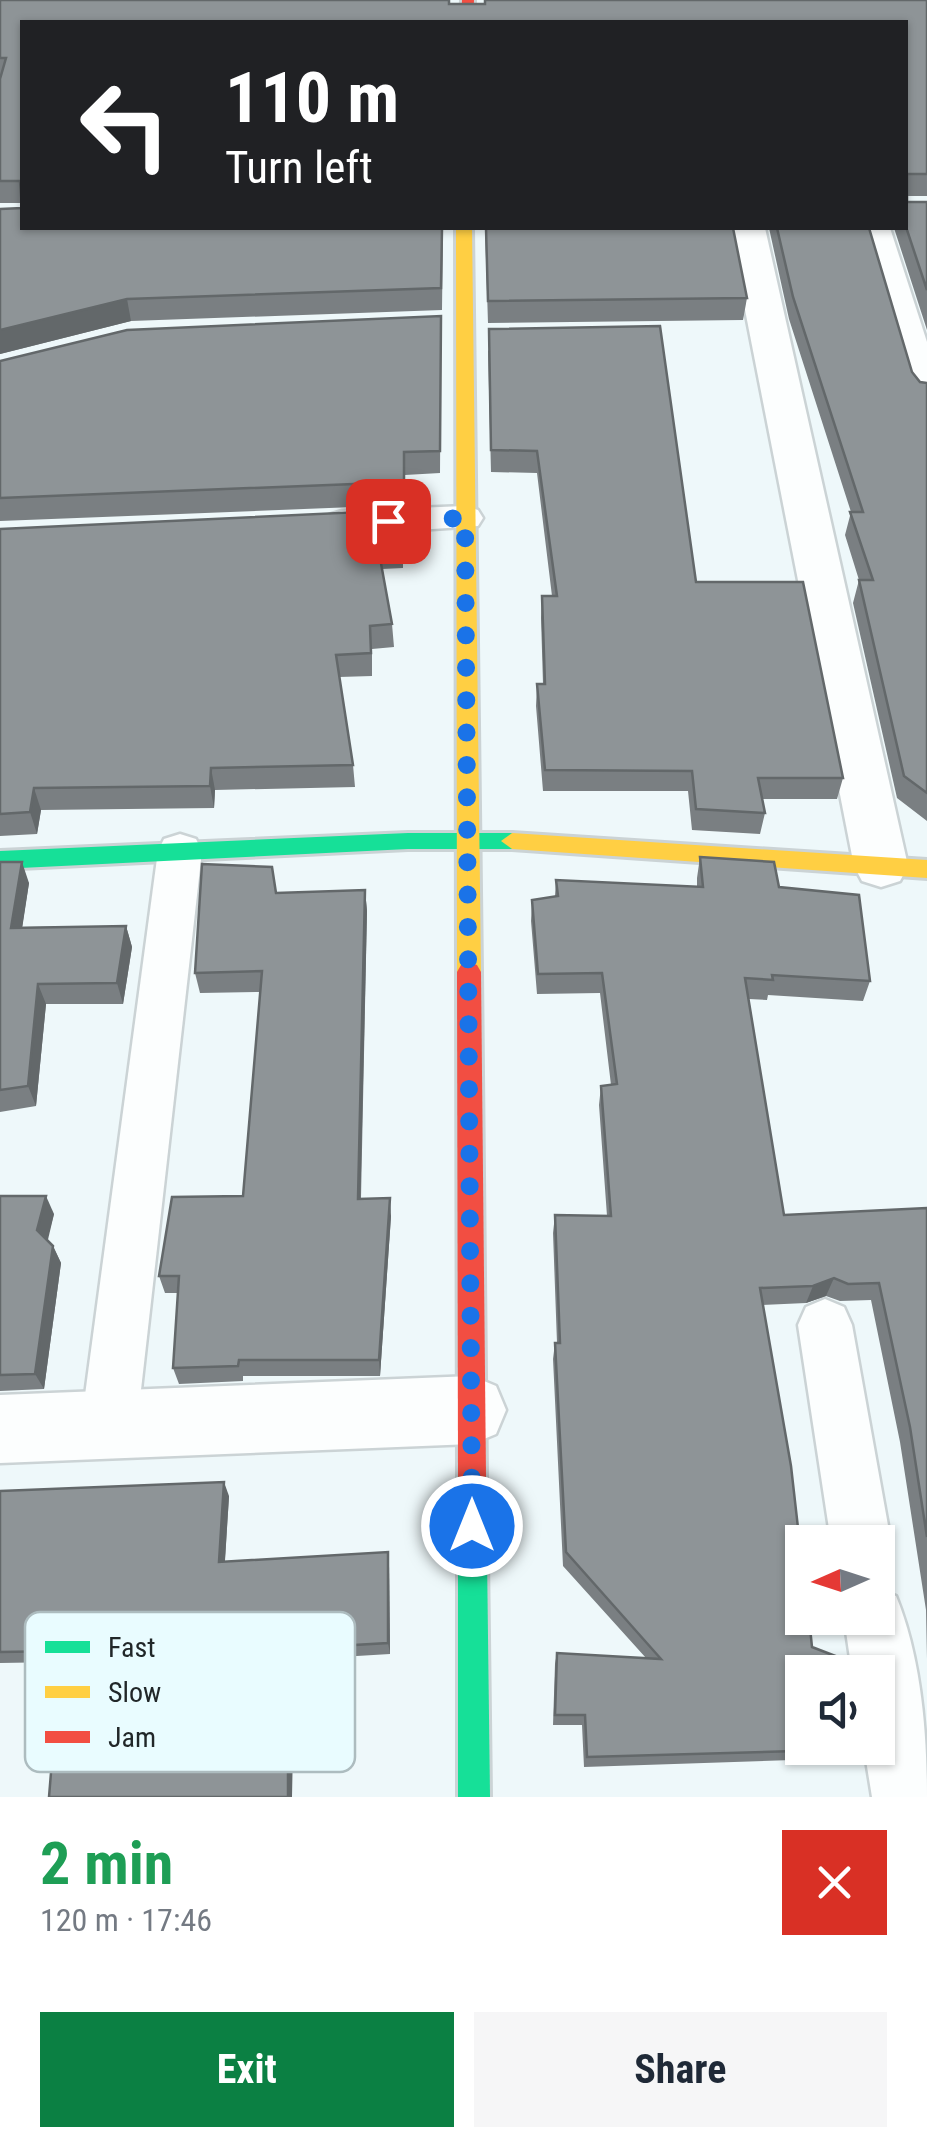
<!DOCTYPE html>
<html lang="en">
<head>
<meta charset="utf-8">
<style>
  body { margin:0; font-family:"Roboto Condensed",sans-serif; background:#f6f6f7; color:#1f2937; height:100vh; display:flex; flex-direction:column; font-size:38px; white-space:nowrap }
  * { box-sizing:border-box; margin:0 }
  p { font-size:32px; color:#747a83 }
  .icon { flex:none; width:55px; height:55px; fill:none; stroke:currentColor; stroke-width:2; stroke-linecap:round; stroke-linejoin:round }
  .map { position:relative; height:1797px; overflow:hidden }
  .drawer { display:flex; flex-direction:column; background:#fff; flex:1 }
  .drawer>* { flex:none }
  .banner { position:absolute; left:20px; top:20px; width:888px; height:210px; border-radius:0px; box-shadow:0 2px 8px #0004; background:#202124; color:#fff; overflow:hidden }
  .needle { width:65px; rotate:267deg }
  .fabs { position:absolute; left:785px; top:1525px; display:grid; gap:20px }
  .fabs a { display:grid; place-items:center; width:110px; height:110px; border-radius:0px; background:#fff; box-shadow:0 2px 8px #0004; font-size:50px }
  .pin { position:absolute; display:grid; place-items:center; width:85px; height:85px; color:#fff; margin:-42px; border-radius:20px; box-shadow:0 5px 15px #0006 }
  .me { position:absolute; width:110px; margin:-55px; rotate:0deg; stroke-linejoin:round; filter:drop-shadow(0 0 8px #0008) }
  .turn { display:flex; align-items:center; gap:35px; height:210px; padding:0 40px; font-size:45px }
  .turn .icon { width:130px; height:130px; stroke-width:2.5 }
  .turn b { display:block; font-size:70px; line-height:85px }
  .round { display:grid; place-items:center; flex:none; width:105px; height:105px; border-radius:0px; background:#f6f6f7 }
  .headline { display:flex; align-items:center; justify-content:space-between; height:170px; padding:0 40px }
  h1 { font-size:60px; font-weight:700; line-height:75px; color:#1e9e55 }
  .primary-button { display:flex; gap:20px; margin-top:auto; padding:20px 40px }
  .primary-button a { flex:1; height:115px; border-radius:0px; background:#0b8043; color:#fff; font-size:40px; font-weight:700; line-height:115px; text-align:center }
  .primary-button a+a { background:#f6f6f7; color:#1f2937 }
  .map>svg:first-child { display:block }
  .lines { fill:none; stroke-linecap:round; stroke-linejoin:round }
  .lane-casing { stroke:#cbd3d5; stroke-width:5 }
  .street-casing { stroke:#cbd3d5; stroke-width:5 }
  .fast-casing { stroke:#cbd3d5; stroke-width:6 }
  .slow-casing { stroke:#cbd3d5; stroke-width:6 }
  .jam-casing { stroke:#cbd3d5; stroke-width:6 }
  .lane { fill:#fcfefe; fill-rule:evenodd }
  .street { fill:#fcfefe; fill-rule:evenodd }
  .fast { fill:#16e098; fill-rule:evenodd }
  .slow { fill:#ffcf43; fill-rule:evenodd }
  .jam { fill:#f24e42; fill-rule:evenodd }
  .wall { fill:#7a7f82 }
  .shaded-wall { fill:#63686a }
  .building { fill:#8e9497; stroke:#63686a; stroke-width:2.5 }
  .route { stroke:#1a73e8; stroke-width:18; stroke-dasharray:0 32.4 }
  .key { fill:#e9fcff; stroke:#adbcbf; stroke-width:2.5 }
  .key-label { font-size:28px; fill:#212729 }
</style>
</head>
<body>
<div class="map">
<svg width="927" height="1797" viewBox="0 0 927 1797">
  <rect width="100%" height="100%" fill="#eef8fa"/>
  <g class="lines">
    <defs>
      <g id="lane">
        <path d="M860,228H890L927,342V404L915,401L910,394Z"/>
        <path d="M465,506L478,510L483,518L478,526L342,535L329,531L324,523L329,515L342,511Z"/>
        <path d="M180,834L196,839L202,851L137,1425L129,1445L109,1453L89,1445L81,1425L158,851L164,839Z"/>
        <path d="M825,1299L844,1307L852,1325L891,1542L878,1565V1542H831L798,1325L806,1307Z"/>
        <path d="M878,1589L896,1596C921,1657 927,1732 927,1797H872L864,1748H878V1672H852L844,1618H878Z"/>
      </g>
      <g id="street">
        <path d="M729,228H765L908,866L900,881L881,887L862,881L854,866Z"/>
        <path d="M472,1376L496,1386L506,1410L496,1434L472,1444L0,1463V1395Z"/>
      </g>
      <g id="fast">
        <path d="M408,833H512L523,841L512,849H408L0,869V851Z"/>
        <path d="M472,1462L482,1466L486,1476L490,1797H458V1476L462,1466Z"/>
      </g>
      <g id="slow">
        <path d="M456,228H472L481,972L477,979H461L457,972Z"/>
        <path d="M512,833L927,860V878L512,849L501,841Z"/>
      </g>
      <g id="jam">
        <path d="M462,0H474L473,22H461Z"/>
        <path d="M469,962L477,965L481,972L486,1476L482,1486L472,1490L462,1486L458,1476L457,972L461,965Z"/>
      </g>
    </defs>
    <!-- lane casing -->
    <use href="#lane" class="lane-casing"/>
    <!-- street casing -->
    <use href="#street" class="street-casing"/>
    <!-- fast casing -->
    <use href="#fast" class="fast-casing"/>
    <!-- slow casing -->
    <use href="#slow" class="slow-casing"/>
    <!-- jam casing -->
    <use href="#jam" class="jam-casing"/>
    <!-- lane -->
    <use href="#lane" class="lane"/>
    <!-- street -->
    <use href="#street" class="street"/>
    <!-- fast -->
    <use href="#fast" class="fast"/>
    <!-- slow -->
    <use href="#slow" class="slow"/>
    <!-- jam -->
    <use href="#jam" class="jam"/>
  </g>
  <!-- wall -->
  <g class="wall">
    <path d="M0,0L450,4L927,0V196H907V202H927V330L894,228H905V22H22L443,228L442,310L131,321L0,354V209L22,208L21,203H0Z"/>
    <path d="M485,228H733L747,298L743,320L488,323Z"/>
    <path d="M769,228H869L912,372L920,382L927,383V821L897,798L853,603L859,580L845,535L851,512L789,319Z"/>
    <path d="M441,316L440,473L405,475V505L0,521V361Z"/>
    <path d="M488,350L696,582L843,778L837,799H762L765,813L760,834L692,830L688,791H543L536,706L537,684H543L541,618L542,596H552L537,473L491,472Z"/>
    <path d="M403,510V568L382,569L392,624L394,647L372,649V676L339,677L353,765L355,787L215,790L214,808L41,810L37,834L0,836V529Z"/>
    <path d="M700,857L779,887L870,981L863,1001L768,995L767,1000L749,999L784,1215L927,1208V1659L926,1610L900,1442L871,1300L840,1301L826,1296L806,1303L762,1305L802,1672L830,1750L822,1759L584,1767L582,1725H553L555,1664L557,1653L646,1658L563,1566L553,1359L555,1343H557L553,1233L555,1215L607,1216L599,1105L601,1086L611,1085L600,993L537,994L531,921L532,900L555,896L556,880L697,887V878Z"/>
    <path d="M0,862L29,883L22,927L126,926L132,947L123,1004H46L36,1106L0,1112Z"/>
    <path d="M365,890L367,911L361,1198L391,1216L380,1376H243V1381L179,1384L173,1368L178,1293H165L159,1276L243,1196L261,992L200,993L195,973L276,893Z"/>
    <path d="M0,1196L54,1214L47,1240L53,1246L61,1263L44,1389L0,1391Z"/>
    <path d="M0,1491L229,1496L225,1561L389,1565L390,1654L307,1659L314,1740L293,1748L60,1662L0,1663Z"/>
  </g>
  <!-- shaded-wall -->
  <g class="shaded-wall">
    <path d="M127,299L131,321L0,354V330Z"/>
    <path d="M211,768L215,790L214,808L210,786Z"/>
    <path d="M34,788L41,810L37,834L30,812Z"/>
    <path d="M22,862L29,883L19,949L11,928Z"/>
    <path d="M365,890L367,911L360,1217L358,1199Z"/>
    <path d="M126,926L132,947L123,1004L117,983Z"/>
    <path d="M38,984L46,1004L36,1106L28,1086Z"/>
    <path d="M46,1196L54,1214L46,1248L37,1230Z"/>
    <path d="M390,1198L391,1216L380,1376L379,1360Z"/>
    <path d="M53,1246L61,1263L44,1389L35,1374Z"/>
    <path d="M834,1278L826,1296L806,1303L813,1286Z"/>
    <path d="M224,1482L229,1496L224,1574L219,1562Z"/>
    <path d="M388,1552L389,1565L390,1654L388,1643Z"/>
    <path d="M303,1648L307,1659L314,1740L293,1748L292,1797H288V1739Z"/>
  </g>
  <!-- building -->
  <g class="building">
    <path d="M0,0H449V4H485V0H927V174H907V202H927V290L905,224V22H22V228H442L441,288L127,299L0,330V209L22,208L20,181H0V79L6,58H0Z"/>
    <path d="M486,228H733L747,298L488,301Z"/>
    <path d="M777,228H869L912,372L920,382L927,383V793L904,776L859,580H873L850,512H863L793,297Z"/>
    <path d="M441,316L440,451L404,452V482L0,498V361L127,330Z"/>
    <path d="M660,326L696,582H803L843,778H758L765,813L696,809L692,771L545,770L537,684H545L542,596H557L537,451L491,450L489,329Z"/>
    <path d="M403,510L402,546L378,547L392,624L370,626L371,653L336,655L353,765L211,768L210,786L34,788L30,812L0,814V529Z"/>
    <path d="M700,857L774,862L779,887L859,895L870,981L772,975L773,980L745,978L784,1215L927,1208V1537L910,1427L879,1283L848,1284L834,1278L813,1286L760,1288L791,1466L802,1563V1618H809L812,1647L877,1672H802V1748H830V1750L587,1757L585,1715H555L557,1653L661,1659L566,1552L555,1343H560L555,1215L611,1216L601,1086L617,1084L602,973L538,974L532,900L558,896L556,880L703,887Z"/>
    <path d="M0,862H22L11,928L126,926L117,983L38,984L28,1086L0,1090Z"/>
    <path d="M202,864L272,867L276,893L365,890L358,1199L390,1198L379,1360H239L238,1366L173,1368L179,1276H159L172,1197L243,1196L262,971L195,973Z"/>
    <path d="M0,1196H46L37,1230L53,1246L35,1374L0,1375Z"/>
    <path d="M224,1482L219,1562L388,1552V1643L303,1648L310,1731L288,1739V1797H49L61,1651L0,1652V1491Z"/>
    <path d="M878,1673L884,1675V1686L878,1687Z"/>
  </g>
  <g class="lines">
    <!-- route -->
    <path class="route" d="M388,521L465,518L472,1526"/>
  </g>
  <!-- legend -->
  <rect x="25" y="1612" width="330" height="160" rx="15" class="key"/>
  <rect x="45" y="1641" width="45" height="12" fill="#16e098"/>
  <rect x="45" y="1686" width="45" height="12" fill="#ffcf43"/>
  <rect x="45" y="1731" width="45" height="12" fill="#f24e42"/>
  <g class="key-label">
    <text x="108" y="1657">Fast</text>
    <text x="108" y="1702">Slow</text>
    <text x="108" y="1747">Jam</text>
  </g>
</svg>
<div class="fabs">
<a><svg class="needle" viewBox="-14 -14 28 28"><path d="M0-13l5 13h-10z" fill="#e53935"/><path d="M0 13l5-13h-10z" fill="#747a83"/></svg></a>
<a><svg class="icon" aria-label="sound" viewBox="0 0 24 24"><path d="M4 9h4l5-4v14l-5-4H4zM17 9q2 3 0 6"/></svg></a>
</div>
<div class="pin" style="left:388px;top:521px;background:#d93025"><svg class="icon" aria-label="arrive" viewBox="0 0 24 24"><path d="M6 21V4h12l-3 4 3 4H6"/></svg></div>
<svg class="me" style="left:472px;top:1526px" viewBox="-20 -20 40 40"><circle r="17" fill="#1a73e8" stroke="#fff" stroke-width="3"/><path d="M0-11L8 9 0 5-8 9z" fill="#fff"/></svg>
<div class="banner">
<div class="turn"><svg class="icon" aria-label="left" viewBox="0 0 24 24"><path d="M17 20v-9H6M10 6l-5 5 5 5"/></svg><div><b>110 m</b>Turn left</div></div>
</div>
</div>
<section class="drawer">
<div class="headline"><div><h1>2 min</h1><p>120 m · 17:46</p></div><a class="round" style="background:#d93025;color:#fff"><svg class="icon" aria-label="close" viewBox="0 0 24 24"><path d="M6 6l12 12M18 6L6 18"/></svg></a></div>
<div class="primary-button"><a>Exit</a><a>Share</a></div>
</section>
</body>
</html>
